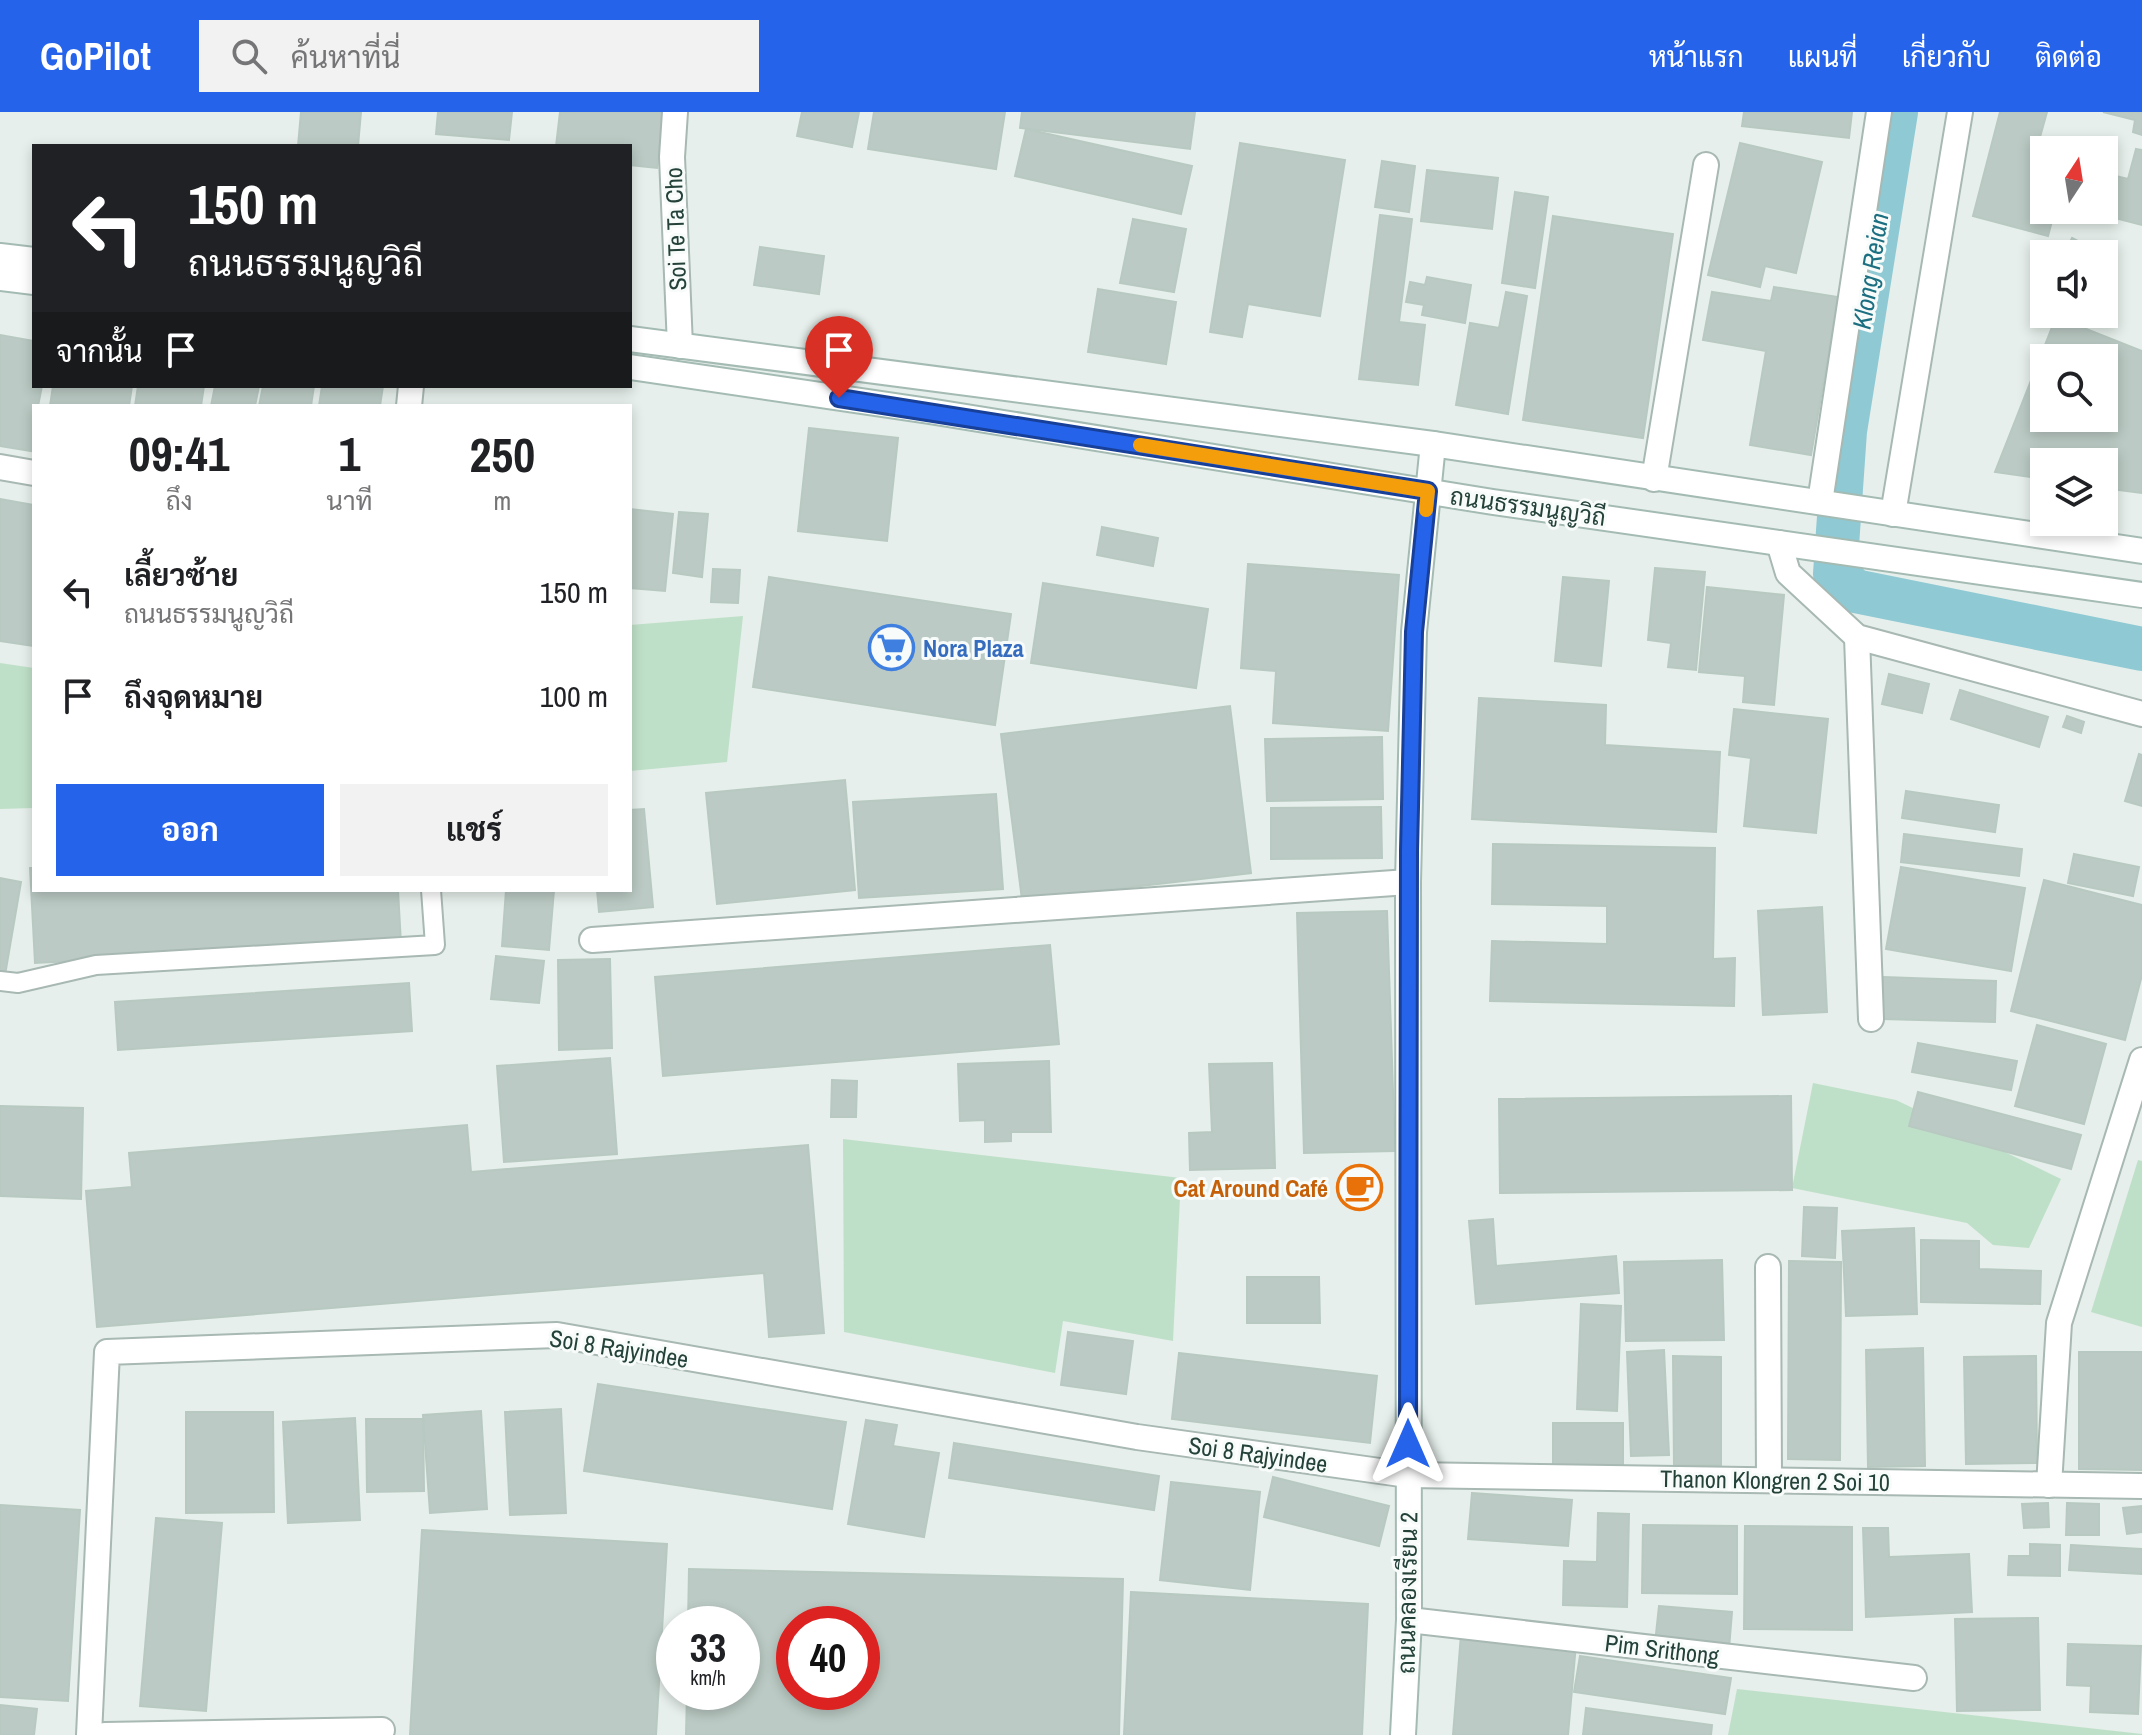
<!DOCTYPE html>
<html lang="th">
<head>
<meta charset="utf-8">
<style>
  body { margin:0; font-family:"Archivo Narrow",Sarabun,sans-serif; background:#f2f2f2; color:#202124; height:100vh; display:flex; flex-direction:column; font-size:30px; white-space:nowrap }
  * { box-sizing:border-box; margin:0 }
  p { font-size:26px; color:#757577 }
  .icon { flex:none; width:44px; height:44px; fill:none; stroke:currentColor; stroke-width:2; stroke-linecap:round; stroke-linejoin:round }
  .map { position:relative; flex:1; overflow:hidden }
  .side { position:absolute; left:32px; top:292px; width:600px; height:488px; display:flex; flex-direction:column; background:#fff; border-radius:0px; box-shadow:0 4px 12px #0003 }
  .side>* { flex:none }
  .top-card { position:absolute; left:32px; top:32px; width:600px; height:244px; border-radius:0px; box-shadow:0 4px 12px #0003; background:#202124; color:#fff; overflow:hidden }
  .needle { width:52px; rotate:12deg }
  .tools { position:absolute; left:2030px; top:24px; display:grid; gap:16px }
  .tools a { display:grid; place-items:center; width:88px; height:88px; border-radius:0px; background:#fff; box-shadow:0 4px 12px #0003; font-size:40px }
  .speed { position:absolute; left:656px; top:1494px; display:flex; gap:16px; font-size:40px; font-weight:700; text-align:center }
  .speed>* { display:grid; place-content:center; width:104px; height:104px; border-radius:50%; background:#fff; box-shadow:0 4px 12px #0003; line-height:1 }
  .speed small { font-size:20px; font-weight:400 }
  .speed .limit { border:12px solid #d22; background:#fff; color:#111 }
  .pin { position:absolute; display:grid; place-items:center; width:68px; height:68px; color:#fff; margin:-82px -34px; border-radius:50% 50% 50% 0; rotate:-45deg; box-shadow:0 0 8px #0007 }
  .pin .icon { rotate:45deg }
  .me { position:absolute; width:88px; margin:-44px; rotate:0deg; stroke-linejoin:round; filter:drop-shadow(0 0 6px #0008) }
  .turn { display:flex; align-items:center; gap:28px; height:168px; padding:0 24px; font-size:36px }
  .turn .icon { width:104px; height:104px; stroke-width:2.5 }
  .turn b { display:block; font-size:56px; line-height:68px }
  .then { display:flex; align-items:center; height:76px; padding:0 24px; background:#0003; gap:16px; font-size:30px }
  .eta { display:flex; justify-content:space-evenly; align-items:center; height:136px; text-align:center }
  .eta b { font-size:48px; font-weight:700; line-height:56px }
  .action { display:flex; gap:16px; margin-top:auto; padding:16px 24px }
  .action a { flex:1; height:92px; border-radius:0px; background:#2563eb; color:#fff; font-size:32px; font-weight:700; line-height:92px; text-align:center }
  .action a+a { background:#f2f2f2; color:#202124 }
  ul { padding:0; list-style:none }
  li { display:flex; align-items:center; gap:24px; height:104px; padding:0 24px }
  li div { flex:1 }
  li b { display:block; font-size:30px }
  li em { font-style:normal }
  header { display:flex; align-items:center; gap:48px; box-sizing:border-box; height:112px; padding:0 40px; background:#2563eb; color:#fff }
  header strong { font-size:38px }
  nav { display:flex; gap:44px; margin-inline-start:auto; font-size:28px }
  .search { width:560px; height:72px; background:#f2f2f2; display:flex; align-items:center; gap:20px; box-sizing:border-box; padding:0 28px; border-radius:0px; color:#757577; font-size:30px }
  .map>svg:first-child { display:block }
  .green { fill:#bfe0c8 }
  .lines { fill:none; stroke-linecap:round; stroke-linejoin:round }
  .canal { stroke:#8ec9d4; stroke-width:44 }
  .building { fill:#bbcac4; stroke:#b8c9c2; stroke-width:2; fill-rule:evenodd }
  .lane-casing { stroke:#a8b8b2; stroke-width:22 }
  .street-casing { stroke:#a8b8b2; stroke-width:28 }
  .secondary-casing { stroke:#a4bbb3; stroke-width:28 }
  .lane { stroke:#fff; stroke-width:18 }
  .street { stroke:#fff; stroke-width:24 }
  .secondary { stroke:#fff; stroke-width:24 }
  .route-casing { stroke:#184099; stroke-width:20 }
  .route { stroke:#2563eb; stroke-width:14 }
  .slow { stroke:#f59e0b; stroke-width:14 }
  .labels { text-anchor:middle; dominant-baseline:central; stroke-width:6; stroke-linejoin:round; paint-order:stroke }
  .street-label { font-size:24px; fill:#24423a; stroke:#f7fbf9 }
  .shop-label { font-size:24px; font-weight:bold; fill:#366cbe; stroke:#f7fbf9; text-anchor:start }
  .food-label { font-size:24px; font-weight:bold; fill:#c56008; stroke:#f7fbf9; text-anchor:end }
  .water-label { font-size:26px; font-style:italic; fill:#1c6f80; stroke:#f7fbf9 }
</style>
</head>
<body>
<header>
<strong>GoPilot</strong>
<div class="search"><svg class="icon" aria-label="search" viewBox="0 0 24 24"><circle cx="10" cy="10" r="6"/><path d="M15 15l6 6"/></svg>ค้นหาที่นี่</div>
<nav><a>หน้าแรก</a><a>แผนที่</a><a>เกี่ยวกับ</a><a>ติดต่อ</a></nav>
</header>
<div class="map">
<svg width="2142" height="1623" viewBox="0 0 2142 1623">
  <rect width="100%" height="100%" fill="#e6efeb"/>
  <!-- green -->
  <g class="green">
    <path d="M743,504L727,650L630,659V513Z"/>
    <path d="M0,551L34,556V696L0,697Z"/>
    <path d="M1813,971L1896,988L2061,1067L2029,1136L1993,1133L1967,1111L1792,1076Z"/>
    <path d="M843,1027L1181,1066L1173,1229L1063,1209L1055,1261L844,1220Z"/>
    <path d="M2138,1048L2142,1049V1215L2091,1200Z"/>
    <path d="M1737,1577L2142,1622V1623H1728Z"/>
  </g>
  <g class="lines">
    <!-- canal -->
    <path class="canal" d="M1896,0L1845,319L1835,462L1855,479L2142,537"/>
  </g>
  <!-- building -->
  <g class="building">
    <path d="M301,0H361L358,34H298Z"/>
    <path d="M438,0H512L509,28L436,22Z"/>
    <path d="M560,0H663L657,56L630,53V34H556Z"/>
    <path d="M802,0H859L852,35L797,24Z"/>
    <path d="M874,0H1005L996,57L868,37Z"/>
    <path d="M1022,0H1195L1190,37L1020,16Z"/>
    <path d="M1744,0H1852L1849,26L1742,14Z"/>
    <path d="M2000,0H2047L2035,43L2044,45V98H2055L2048,124L1973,104Z"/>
    <path d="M2103,0H2142V23L2133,20L2135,8Z"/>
    <path d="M1026,17L1192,54L1181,102L1015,64Z"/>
    <path d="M1240,31L1345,48L1320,204L1248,192L1242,225L1210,220Z"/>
    <path d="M1740,31L1822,50L1796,161L1765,154L1760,175L1708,163Z"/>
    <path d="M2136,37L2142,38V113L2084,98H2104V61L2128,67Z"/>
    <path d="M1382,49L1415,54L1409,100L1375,95Z"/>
    <path d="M1427,58L1498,66L1492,117L1421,109Z"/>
    <path d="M1515,80L1548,85L1535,176L1502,171Z"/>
    <path d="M1380,103L1412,107L1399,210L1425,213L1418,273L1359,267Z"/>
    <path d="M1553,104L1673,122L1643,326L1523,308Z"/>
    <path d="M1133,107L1186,117L1174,180L1120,171Z"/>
    <path d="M2072,126L2103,142H2064Z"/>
    <path d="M760,135L824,144L819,182L754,173Z"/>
    <path d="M1427,165L1471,173L1465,211L1422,203L1424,193L1406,190L1410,170L1425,173Z"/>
    <path d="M1774,175L1838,185L1811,343L1750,333L1766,239L1703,228L1712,180L1771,189Z"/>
    <path d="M1098,177L1176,190L1166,252L1088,240Z"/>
    <path d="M1506,180L1527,184L1508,302L1456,293L1470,211L1499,216Z"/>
    <path d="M2056,205L2142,239V381L2104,376V350H2044V367L1995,360ZM2044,246H2104V306H2044Z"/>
    <path d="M0,223L34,229V274H42L38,294H34L31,339L0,334Z"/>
    <path d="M53,274H132L129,294H50Z"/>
    <path d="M138,274H204L201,294H135Z"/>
    <path d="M215,274H259L255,294H211Z"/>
    <path d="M263,274H314L311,294H259Z"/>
    <path d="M322,274H383L380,294H319Z"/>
    <path d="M809,316L898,326L887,429L798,419Z"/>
    <path d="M0,387L34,393V534L0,529Z"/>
    <path d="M630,397L673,402L665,479L630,476Z"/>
    <path d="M679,400L708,402L702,465L673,461Z"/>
    <path d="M1102,415L1158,426L1153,454L1097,443Z"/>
    <path d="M1248,452L1399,463L1388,619L1273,611L1276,559L1241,556Z"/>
    <path d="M1655,456L1705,460L1696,558L1668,555L1671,531L1648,528Z"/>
    <path d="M713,457L740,458L738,491L711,490Z"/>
    <path d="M769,465L1011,502L995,613L753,575Z"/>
    <path d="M1563,465L1609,469L1601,554L1555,549Z"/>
    <path d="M1043,471L1208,497L1196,576L1031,551Z"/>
    <path d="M1707,475L1784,483L1774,593L1743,590L1745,564L1699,560Z"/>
    <path d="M1889,562L1929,572L1922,601L1882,592Z"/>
    <path d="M1960,578L2048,605L2039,635L1951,607Z"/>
    <path d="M1479,586L1606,593L1605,633L1720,640L1716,720L1472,707Z"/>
    <path d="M1230,594L1251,761L1022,788L1001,622Z"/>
    <path d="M1734,597L1828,607L1816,721L1744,714L1751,646L1729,643Z"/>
    <path d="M2067,604L2084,610L2081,621L2063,615Z"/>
    <path d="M1382,625L1383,687L1267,689L1265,627Z"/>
    <path d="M2139,642L2142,643V694L2125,689Z"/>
    <path d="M845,668L855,778L717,792L706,681Z"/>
    <path d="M1906,679L1999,693L1995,720L1902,706Z"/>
    <path d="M996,682L1003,777L859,786L853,690Z"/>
    <path d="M1381,695L1382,746L1271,747V696Z"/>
    <path d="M644,697L653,795L599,800L597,778H630V698Z"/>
    <path d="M1904,722L2022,737L2019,764L1901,750Z"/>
    <path d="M1493,732L1715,736L1713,847L1735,846L1734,894L1490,889L1492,829L1607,832V794L1492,792Z"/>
    <path d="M2074,742L2139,755L2133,784L2068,771Z"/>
    <path d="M1901,755L2025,776L2011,859L1886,837Z"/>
    <path d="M30,756H34V778H398L401,832L35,851Z"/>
    <path d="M0,766L21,770L5,863L0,862Z"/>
    <path d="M2044,768L2142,793V863L2125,928L2011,899Z"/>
    <path d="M506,778H554L549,838L502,834Z"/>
    <path d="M1822,795L1827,900L1763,903L1758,799Z"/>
    <path d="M1387,799L1395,1039L1304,1041L1297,801Z"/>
    <path d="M1050,833L1059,932L663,964L655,865Z"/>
    <path d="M496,844L544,849L539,891L491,887Z"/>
    <path d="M610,847L612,936L559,938L558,848Z"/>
    <path d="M1883,865L1996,869L1995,910L1882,907Z"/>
    <path d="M409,871L412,919L118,938L115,890Z"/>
    <path d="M2037,913L2106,932L2084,1012L2015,994Z"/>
    <path d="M1918,931L2017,949L2011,978L1912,960Z"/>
    <path d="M610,946L617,1042L504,1050L497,954Z"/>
    <path d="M1049,949L1051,1020H1011V1029L985,1030V1008L960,1009L958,952Z"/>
    <path d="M1272,951L1275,1056L1190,1058L1189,1021L1212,1020L1209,952Z"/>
    <path d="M832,968L857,969L856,1005H831Z"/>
    <path d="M1918,980L2081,1023L2071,1057L1909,1014Z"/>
    <path d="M1791,984L1792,1078L1500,1081L1499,987Z"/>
    <path d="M0,994L83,996L81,1087L0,1084Z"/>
    <path d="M467,1013L471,1060L808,1033L824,1221L769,1225L764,1161L97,1215L86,1079L132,1075L129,1041Z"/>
    <path d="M1804,1095L1837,1096L1835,1146L1802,1144Z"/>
    <path d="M1493,1107L1496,1154L1616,1144L1619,1181L1476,1192L1469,1109Z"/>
    <path d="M1914,1116L1917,1202L1846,1204L1842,1119Z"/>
    <path d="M1921,1128L1979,1129V1157L2041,1159L2040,1192L1921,1190Z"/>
    <path d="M1722,1148L1724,1228L1626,1229L1624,1150Z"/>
    <path d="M1789,1149L1841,1150L1840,1348L1788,1347Z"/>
    <path d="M1247,1165H1319L1320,1211H1247Z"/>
    <path d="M1581,1192L1621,1194L1617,1299L1577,1297Z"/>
    <path d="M1068,1220L1133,1229L1126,1282L1061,1273Z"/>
    <path d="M1923,1236L1925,1354L1868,1355L1866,1238Z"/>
    <path d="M1664,1238L1669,1343L1631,1344L1627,1240Z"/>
    <path d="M2079,1240H2142V1358L2079,1357Z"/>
    <path d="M1179,1241L1377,1264L1370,1331L1172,1307Z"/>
    <path d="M1673,1244L1721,1245V1353H1674Z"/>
    <path d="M2036,1244L2037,1351L1966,1352L1964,1245Z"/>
    <path d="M598,1272L846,1310L832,1397L584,1359Z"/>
    <path d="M561,1297L566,1401L510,1403L505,1300Z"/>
    <path d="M481,1299L487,1397L430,1401L423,1303Z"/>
    <path d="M186,1300H273L274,1400L186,1401Z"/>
    <path d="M355,1306L360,1408L288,1411L283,1310Z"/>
    <path d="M366,1307H423L424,1379L367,1380Z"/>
    <path d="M866,1308L897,1313L893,1334L939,1341L924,1425L848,1412Z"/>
    <path d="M1553,1311H1623V1356L1553,1355Z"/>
    <path d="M954,1331L1159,1364L1154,1398L949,1366Z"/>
    <path d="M1273,1365L1389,1394L1379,1434L1264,1405Z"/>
    <path d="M1171,1370L1260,1380L1250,1478L1160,1468Z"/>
    <path d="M1472,1381L1572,1388L1568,1434L1468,1427Z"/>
    <path d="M2048,1391L2049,1415L2024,1416L2022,1392Z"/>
    <path d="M2067,1391L2099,1392V1423H2066Z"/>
    <path d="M0,1393L80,1398L68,1589L0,1585Z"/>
    <path d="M2142,1394V1420L2127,1422L2123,1396Z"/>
    <path d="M1598,1401L1629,1402L1627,1495L1563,1493L1564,1449L1597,1450Z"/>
    <path d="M156,1406L222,1411L206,1599L140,1594Z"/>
    <path d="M1643,1413L1737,1414V1482L1642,1481Z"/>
    <path d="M1745,1414L1852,1415V1518L1744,1517Z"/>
    <path d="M1863,1416H1888L1889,1445L1969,1442L1972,1500L1866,1505Z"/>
    <path d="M422,1418L667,1432L656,1623H410Z"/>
    <path d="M2030,1432L2060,1433V1464L2008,1463L2009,1444H2030Z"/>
    <path d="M2071,1433L2142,1437V1462L2069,1458Z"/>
    <path d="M689,1457L1123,1467L1119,1623H686L687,1580H742V1512H688ZM794,1512H862V1580H794Z"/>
    <path d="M1131,1480L1368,1492L1362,1623H1124Z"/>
    <path d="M1659,1494L1732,1500L1729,1537L1655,1531Z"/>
    <path d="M2038,1506L2040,1598L1957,1599L1955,1507Z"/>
    <path d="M1461,1522L1576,1532L1568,1623H1453Z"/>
    <path d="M2068,1532L2141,1534L2138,1602L2090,1600L2091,1574L2067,1573Z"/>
    <path d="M1580,1544L1731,1566L1725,1602L1574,1580Z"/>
    <path d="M0,1593L37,1597L34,1623H0Z"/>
    <path d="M1586,1596L1712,1613L1711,1623H1583Z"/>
  </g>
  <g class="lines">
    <defs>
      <path id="lane" d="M0,869L18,871L96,853L435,833L431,778"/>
      <g id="street">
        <path d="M675,0L672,45L680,234"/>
        <path d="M409,294L411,274"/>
        <path d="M0,355L34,361"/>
        <path d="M1654,367L1706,53"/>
        <path d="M1820,390L1879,0"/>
        <path d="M1893,402L1960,0"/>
        <path d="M1779,431L1788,461L1857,525L2142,602"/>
        <path d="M1857,525L1871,907"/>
        <path d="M592,828L1408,770"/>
        <path d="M1768,1155L1769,1367"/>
        <path d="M2049,1373L2059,1211L2142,948"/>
        <path d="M1409,1508L1914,1566"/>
        <path d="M89,1623L107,1240L557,1223L1137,1325L1408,1363L2142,1374"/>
        <path d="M105,1623L382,1618"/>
      </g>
      <g id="secondary">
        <path d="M0,144L34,148"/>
        <path d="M0,166L34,170"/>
        <path d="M630,227L1433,332L2142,439"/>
        <path d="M630,255L929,299L1493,390L2142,483"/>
        <path d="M1403,1623L1409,1508L1408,770L1414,520L1433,332"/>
      </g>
    </defs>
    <!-- lane casing -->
    <use href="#lane" class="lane-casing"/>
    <!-- street casing -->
    <use href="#street" class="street-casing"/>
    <!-- secondary casing -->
    <use href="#secondary" class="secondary-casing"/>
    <!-- lane -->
    <use href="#lane" class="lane"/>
    <!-- street -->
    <use href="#street" class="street"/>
    <!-- secondary -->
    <use href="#secondary" class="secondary"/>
  </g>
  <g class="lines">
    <defs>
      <path id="route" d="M839,286L1428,379L1414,520L1409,739L1408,1332"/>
    </defs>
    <!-- route casing -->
    <use href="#route" class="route-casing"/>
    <!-- route -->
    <use href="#route" class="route"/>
    <!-- slow -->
    <path class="slow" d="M1140,333L1428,379L1426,398"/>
  </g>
  <!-- icons -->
  <defs>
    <symbol id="supermarket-ring" viewBox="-11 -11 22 22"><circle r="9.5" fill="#f7fbf9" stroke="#3f7fe0" stroke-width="1.5"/><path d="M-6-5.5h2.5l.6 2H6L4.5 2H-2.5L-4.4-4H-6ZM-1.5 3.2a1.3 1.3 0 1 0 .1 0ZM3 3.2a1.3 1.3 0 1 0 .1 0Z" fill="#3f7fe0"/></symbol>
    <symbol id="cafe-ring" viewBox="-11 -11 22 22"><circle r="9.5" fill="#f7fbf9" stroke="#e8710a" stroke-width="1.5"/><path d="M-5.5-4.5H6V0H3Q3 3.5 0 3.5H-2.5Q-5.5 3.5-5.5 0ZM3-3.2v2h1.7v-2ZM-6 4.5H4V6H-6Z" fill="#e8710a"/></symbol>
  </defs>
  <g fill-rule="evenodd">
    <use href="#supermarket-ring" x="866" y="510" width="51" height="51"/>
    <use href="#cafe-ring" x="1334" y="1050" width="51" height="51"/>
  </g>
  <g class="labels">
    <!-- street labels -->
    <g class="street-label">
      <text transform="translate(675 117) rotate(-92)">Soi Te Ta Cho</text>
      <text transform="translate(1528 394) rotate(8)">ถนนธรรมนูญวิถี</text>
      <text transform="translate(619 1236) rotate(9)">Soi 8 Rajyindee</text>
      <text transform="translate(1258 1342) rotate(8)">Soi 8 Rajyindee</text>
      <text transform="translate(1775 1368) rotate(1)">Thanon Klongren 2 Soi 10</text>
      <text transform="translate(1407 1481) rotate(-89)">ถนนคลองเรียน 2</text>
      <text transform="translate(1662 1537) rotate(7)">Pim Srithong</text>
    </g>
    <!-- shop labels -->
    <g class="shop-label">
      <text x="923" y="536">Nora Plaza</text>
    </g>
    <!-- food labels -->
    <g class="food-label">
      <text x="1328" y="1076">Cat Around Café</text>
    </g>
    <!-- water labels -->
    <g class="water-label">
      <text transform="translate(1870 159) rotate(-81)">Klong Reian</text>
    </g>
  </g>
</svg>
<div class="tools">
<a><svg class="needle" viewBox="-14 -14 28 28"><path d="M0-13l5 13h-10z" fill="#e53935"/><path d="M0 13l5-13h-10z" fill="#757577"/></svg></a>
<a><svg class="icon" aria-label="sound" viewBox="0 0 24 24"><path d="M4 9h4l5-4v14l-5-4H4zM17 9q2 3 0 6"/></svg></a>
<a><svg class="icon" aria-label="search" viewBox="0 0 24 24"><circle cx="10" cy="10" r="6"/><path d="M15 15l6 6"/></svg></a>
<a><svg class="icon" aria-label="layers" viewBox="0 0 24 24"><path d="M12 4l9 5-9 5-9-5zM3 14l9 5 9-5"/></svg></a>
</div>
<div class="speed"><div>33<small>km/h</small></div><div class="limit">40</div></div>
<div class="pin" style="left:839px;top:286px;background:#d93025"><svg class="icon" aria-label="arrive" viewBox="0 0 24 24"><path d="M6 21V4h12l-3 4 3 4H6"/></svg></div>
<svg class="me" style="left:1408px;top:1332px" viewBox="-20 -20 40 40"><path d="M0-17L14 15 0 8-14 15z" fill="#2563eb" stroke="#fff" stroke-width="4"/></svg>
<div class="top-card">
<div class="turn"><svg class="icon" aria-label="left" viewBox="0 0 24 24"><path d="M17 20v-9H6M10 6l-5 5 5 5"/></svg><div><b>150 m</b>ถนนธรรมนูญวิถี</div></div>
<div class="then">จากนั้น<svg class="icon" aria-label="arrive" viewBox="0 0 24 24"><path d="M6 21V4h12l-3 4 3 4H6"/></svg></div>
</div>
<section class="side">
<div class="eta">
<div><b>09:41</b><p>ถึง</p></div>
<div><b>1</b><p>นาที</p></div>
<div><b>250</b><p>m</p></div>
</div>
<ul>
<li><svg class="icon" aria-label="left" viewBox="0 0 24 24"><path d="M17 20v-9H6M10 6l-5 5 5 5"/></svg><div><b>เลี้ยวซ้าย</b><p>ถนนธรรมนูญวิถี</p></div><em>150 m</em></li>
<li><svg class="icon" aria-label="arrive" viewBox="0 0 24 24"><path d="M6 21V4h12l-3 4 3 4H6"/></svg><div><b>ถึงจุดหมาย</b></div><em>100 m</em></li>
</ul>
<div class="action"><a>ออก</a><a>แชร์</a></div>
</section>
</div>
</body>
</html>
